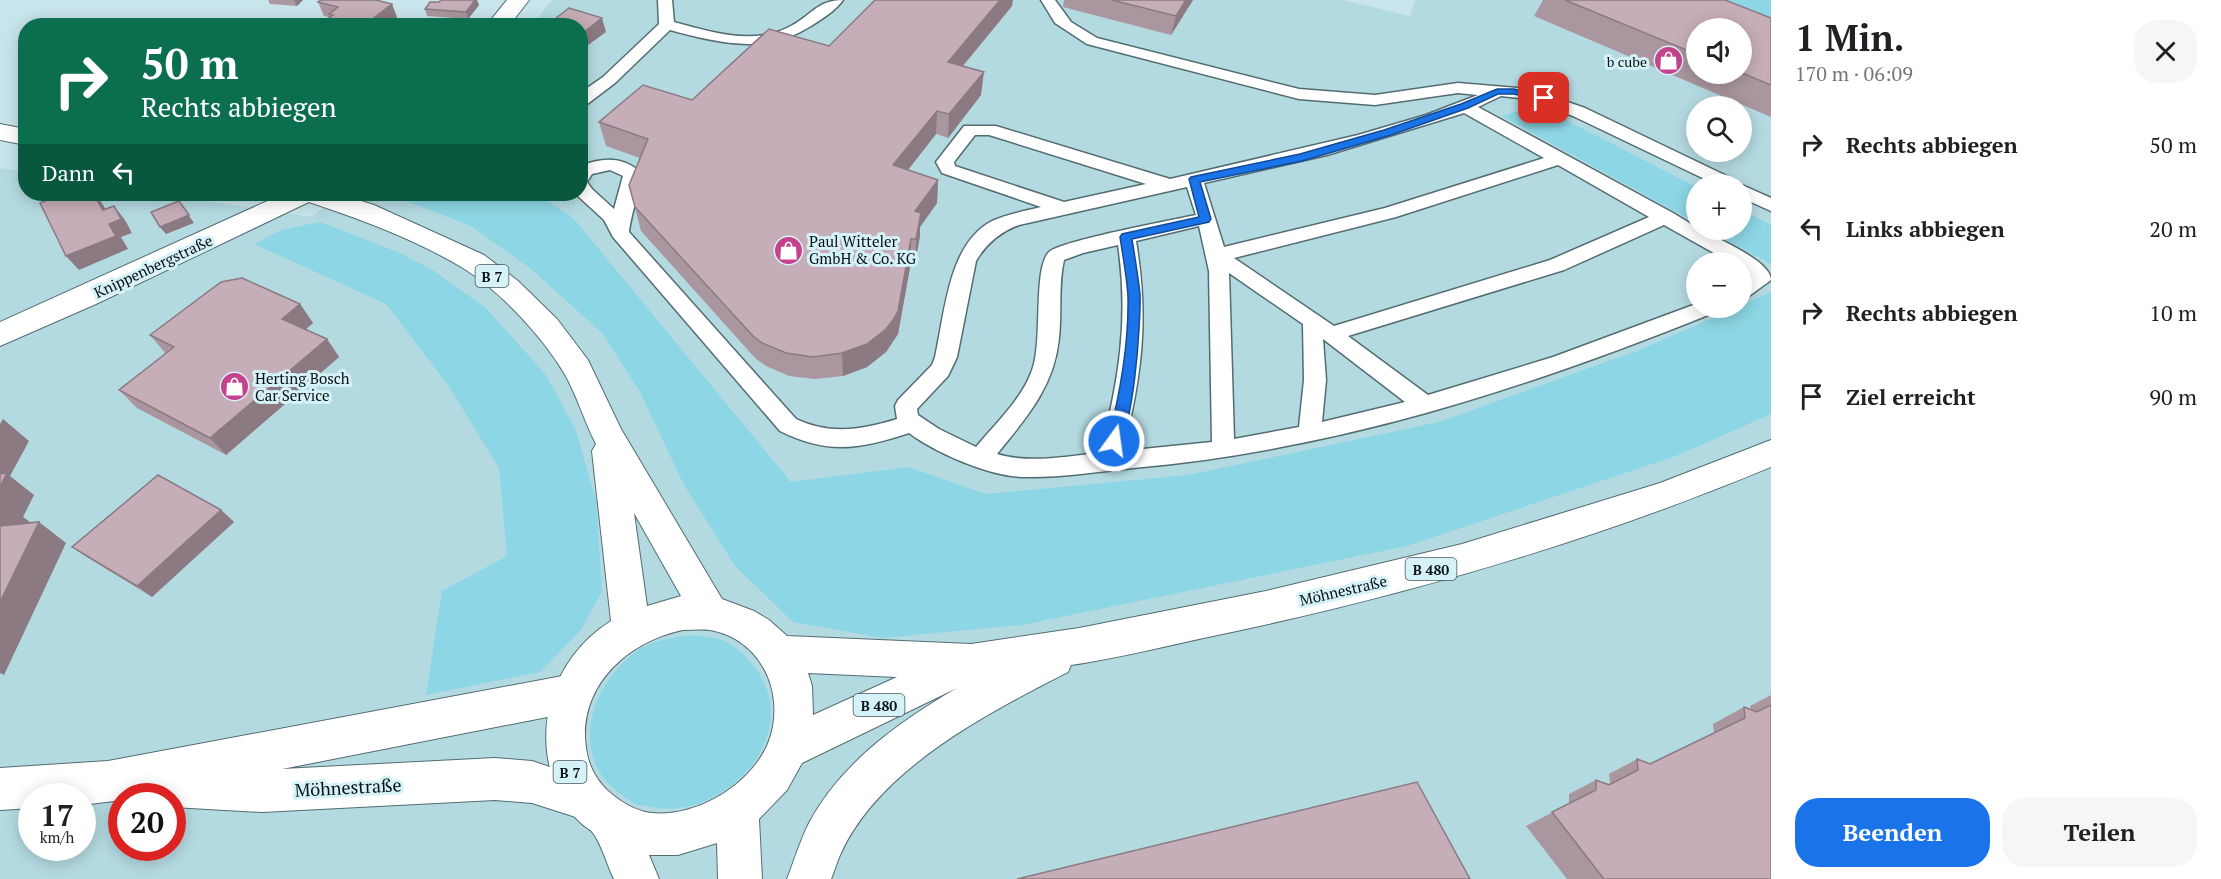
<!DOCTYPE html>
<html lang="de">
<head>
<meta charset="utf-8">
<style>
  body { margin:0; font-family:"PT Serif",serif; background:#f6f6f6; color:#202124; height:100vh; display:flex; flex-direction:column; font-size:22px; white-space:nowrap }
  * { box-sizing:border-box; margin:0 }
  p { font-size:20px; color:#757577 }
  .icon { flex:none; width:33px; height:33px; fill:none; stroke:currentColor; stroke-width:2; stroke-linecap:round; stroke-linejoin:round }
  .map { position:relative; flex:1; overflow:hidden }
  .panel { display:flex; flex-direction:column; background:#fff; width:450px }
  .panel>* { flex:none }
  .hud { position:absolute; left:18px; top:18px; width:570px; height:183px; border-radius:24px; box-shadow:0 3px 15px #0003; background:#0b6e4f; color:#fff; overflow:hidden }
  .controls { position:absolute; left:1686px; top:18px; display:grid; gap:12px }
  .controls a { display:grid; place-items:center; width:66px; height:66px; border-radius:50%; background:#fff; box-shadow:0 3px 15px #0003; font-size:30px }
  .speed { position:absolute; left:18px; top:783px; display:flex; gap:12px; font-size:30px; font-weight:700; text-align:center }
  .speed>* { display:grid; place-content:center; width:78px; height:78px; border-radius:50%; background:#fff; box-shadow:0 3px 15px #0003; line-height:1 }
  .speed small { font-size:15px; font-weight:400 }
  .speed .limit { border:9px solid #d22; background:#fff; color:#111 }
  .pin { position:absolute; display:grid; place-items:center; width:51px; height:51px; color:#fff; margin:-26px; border-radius:12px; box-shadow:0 3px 9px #0006 }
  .me { position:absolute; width:66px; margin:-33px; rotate:14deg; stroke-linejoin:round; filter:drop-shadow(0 0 4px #0008) }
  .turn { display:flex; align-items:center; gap:21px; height:126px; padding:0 24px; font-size:27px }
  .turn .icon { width:78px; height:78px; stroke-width:2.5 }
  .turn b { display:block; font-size:42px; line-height:51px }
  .then { display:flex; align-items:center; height:57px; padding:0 24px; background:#0003; gap:12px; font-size:22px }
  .round { display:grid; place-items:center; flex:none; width:63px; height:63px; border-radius:24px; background:#f6f6f6 }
  .headline { display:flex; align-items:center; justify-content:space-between; height:102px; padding:0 24px }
  h1 { font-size:36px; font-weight:800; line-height:45px }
  .primary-button { display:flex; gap:12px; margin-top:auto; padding:12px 24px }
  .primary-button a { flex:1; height:69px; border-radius:24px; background:#1a73e8; color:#fff; font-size:24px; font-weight:800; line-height:69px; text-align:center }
  .primary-button a+a { background:#f6f6f6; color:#202124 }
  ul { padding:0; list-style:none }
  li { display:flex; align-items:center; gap:18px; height:84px; padding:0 24px }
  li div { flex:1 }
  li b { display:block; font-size:22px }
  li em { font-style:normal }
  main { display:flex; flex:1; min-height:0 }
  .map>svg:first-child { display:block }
  .built { fill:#b4dae1; fill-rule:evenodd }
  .green { fill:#8dd6e5 }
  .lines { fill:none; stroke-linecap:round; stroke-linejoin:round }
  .service-casing { stroke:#536c72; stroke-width:3 }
  .minor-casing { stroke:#536c72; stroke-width:2 }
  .tertiary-casing { stroke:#536c72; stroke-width:2 }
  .primary-casing { stroke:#536c72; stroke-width:2 }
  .service { fill:#fff; fill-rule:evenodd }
  .minor { fill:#fff; fill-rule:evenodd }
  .tertiary { fill:#fff; fill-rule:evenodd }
  .primary { fill:#fff; fill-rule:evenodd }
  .wall { fill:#aa969e; fill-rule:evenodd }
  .shaded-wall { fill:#8b7a81 }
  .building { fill:#c6aeb8; stroke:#8b7a81; stroke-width:1.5 }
  .route { fill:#1a73e8; stroke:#114b97; stroke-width:1.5 }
  .labels { text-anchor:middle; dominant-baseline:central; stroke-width:6; stroke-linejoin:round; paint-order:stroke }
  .far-poi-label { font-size:14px; fill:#081214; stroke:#d5f2f8; text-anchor:end }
  .shield { fill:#d5f2f8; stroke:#465558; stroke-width:1.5 }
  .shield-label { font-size:14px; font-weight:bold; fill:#081214 }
  .poi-label { font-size:15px; fill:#081214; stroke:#d5f2f8; text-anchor:start }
  .street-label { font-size:15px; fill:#081214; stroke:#d5f2f8 }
  .near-street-label { font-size:18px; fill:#081214; stroke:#d5f2f8 }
</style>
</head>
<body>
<main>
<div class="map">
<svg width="1771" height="879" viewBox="0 0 1771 879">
  <rect width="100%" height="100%" fill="#c8e5eb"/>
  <!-- built -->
  <path class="built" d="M552,0H1343L1410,16L1415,0H1688L1771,34V879H0V168L25,172L26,194H162L311,217L342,194H580V26L532,25ZM1696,28H1742V74H1696ZM1696,106H1742V152H1696ZM1696,184H1742V230H1696ZM1696,262H1742V308H1696ZM32,796H82V848H32ZM122,796H172V848H122Z"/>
  <!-- green -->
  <g class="green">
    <path d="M1688,0H1771V34Z"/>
    <path d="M1543,108L1696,187V223L1502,116L1526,109Z"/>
    <path d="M389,194H537L574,219L791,482L908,467L986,494L1188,475L1439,422L1639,350L1736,308H1742V305L1771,292V414L1676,456L1407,546L1022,625L882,638L793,622L735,566L684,485L640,392L603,334L531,269L471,226Z"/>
    <path d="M1742,210L1771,225V264L1708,230H1742Z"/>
    <path d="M320,222L398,252L431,269L486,308L546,375L575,428L596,500L602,591L581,630L540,672L426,695L442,591L507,556L499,468L448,385L386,304L254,244L281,230Z"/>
    <path d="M695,635C703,636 713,637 722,640C736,645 747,657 756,669C805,734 724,822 652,807C646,806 639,806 634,803C629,801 624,796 619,793C568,755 591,686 634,653C651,640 674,637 695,635Z"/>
  </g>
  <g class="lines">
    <defs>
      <g id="service">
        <path d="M658,0H672L674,22C711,32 751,45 787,28C811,17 816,0 843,0C835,11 822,19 811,26C765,55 719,43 670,30L615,83L586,105L580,106V93L603,77L659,24Z"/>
        <path d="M1041,0H1055L1071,22L1097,38L1299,89L1375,95L1458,83L1530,89L1585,108L1735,180L1738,184H1715L1573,116L1528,99L1501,96L1478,107L1673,213L1696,227V230H1701C1718,239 1771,261 1771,280L1749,296L1742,298V282L1751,276L1742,269V262H1730L1664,225L1564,270L1348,336L1428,395L1553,357L1696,304V308H1716L1713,313C1525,389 1336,450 1133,468C1096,472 1058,478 1021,477C987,475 936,453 909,433C860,449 828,455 780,431L613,237L604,220L579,197L576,194H580V166C601,158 620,156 638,170C644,178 630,217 629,232L796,419C830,435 862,430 897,419L895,406L898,400L932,365L935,357C945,313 948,244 992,221C1007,214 1025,211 1041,207L942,173L936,162L964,126H996L1170,179L1358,135L1426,115L1478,95L1458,93L1375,105L1299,99L1087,44L1055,23ZM1464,113L1544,158L1385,208L1224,247L1204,183L1327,155ZM975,135H989L1146,184L1064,202L955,166L954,162ZM1558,165L1649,217L1550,260L1334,326L1234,258L1396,217ZM610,170L623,176L614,209L592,189L587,182L592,174ZM1187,187L1196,215C1173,220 1060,241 1049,252C1032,270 1044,344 1031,373C1020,401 995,424 976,447L939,429L918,415L917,409L948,376L957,357L976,261C986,244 1000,232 1019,225ZM1199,226L1209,271L1212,442L1123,451C1142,374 1149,319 1136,241ZM1118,245C1129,319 1119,381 1100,453C1066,456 1030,464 997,454C1027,417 1054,387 1059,338C1062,312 1058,286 1064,260L1083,253ZM1229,273L1303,324L1304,380L1299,427L1234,439ZM1323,339L1405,402L1322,422L1326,380Z"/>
        <path d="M1742,185L1771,198V211L1742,198Z"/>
      </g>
      <g id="minor">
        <path d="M507,0H529L509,26H486Z"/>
        <path d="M283,194H317L313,200L96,304L0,346V322Z"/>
      </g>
      <path id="tertiary" d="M573,674L587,680L593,693L587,706L573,712L282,769L495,758L532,761L600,784L606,799L600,814L585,820L532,803L495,800L262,812L172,807V796H122V800L82,805V796H32V808L0,810V768L108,761Z"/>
      <g id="primary">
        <path d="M0,124L26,129V145L0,140Z"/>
        <path d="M299,194H339L374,205L484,255L518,281L557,319L588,360L621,429L722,599L754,611L769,620L787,636L971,644L1079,628L1266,591L1462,544L1660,483L1771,440V467C1591,542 1404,596 1213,636C1166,646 1118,658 1071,665L1068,672C988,713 880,768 841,853C837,861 835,870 831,879H787C794,861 800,841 809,823C841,763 900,721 957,688L802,763L787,790L759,819L762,879H718L717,843L678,855H649L659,879H614C607,865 602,845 593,833C590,829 585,827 582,824C574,817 567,808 562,799C528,737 551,658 611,621L592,451L596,444C584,421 577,395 564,373C542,336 499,290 463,268C413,238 357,218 303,200ZM634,513L681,596L647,606ZM683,630C692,630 701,629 710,630C761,639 785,692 770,738C755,783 697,818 651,813C635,811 619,801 607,790C592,775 586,759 585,737C584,680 631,641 683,630ZM808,673L897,677L813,715L812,686Z"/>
      </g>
    </defs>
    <!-- service casing -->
    <use href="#service" class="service-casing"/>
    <!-- minor casing -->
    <use href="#minor" class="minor-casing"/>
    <!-- tertiary casing -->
    <use href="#tertiary" class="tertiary-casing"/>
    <!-- primary casing -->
    <use href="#primary" class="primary-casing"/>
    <!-- service -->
    <use href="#service" class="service"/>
    <!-- minor -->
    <use href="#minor" class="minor"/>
    <!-- tertiary -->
    <use href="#tertiary" class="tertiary"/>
    <!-- primary -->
    <use href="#primary" class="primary"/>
  </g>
  <!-- wall -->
  <g class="wall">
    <path d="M268,0H303L297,6L270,4Z"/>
    <path d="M441,0H477L479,5L468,19L427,16L425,9L439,2Z"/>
    <path d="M1064,0H1193L1171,35L1063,7Z"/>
    <path d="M1543,0H1725L1771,18V117L1534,16ZM1696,28H1742V74H1696Z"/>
    <path d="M318,2L397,17L387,26H313L323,22L329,17L324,16Z"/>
    <path d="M1012,6L963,66L981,95L948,138L936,134L908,170L938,180L937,203L920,227V236L915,263L911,262L898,334L886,352L867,367L843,376L815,379L789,376L766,366L756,359L641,231L629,185L640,158L606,146L599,122L692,100L829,46Z"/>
    <path d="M300,304L313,323L306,329L327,339L339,357L226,455L137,408L119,390L166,354L150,335Z"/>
    <path d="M221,510L234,522L152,597L88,558L72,547Z"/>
    <path d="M1771,695V879H1567L1526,826L1569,804V794L1596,780L1610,784L1609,774L1637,759L1650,764L1714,733L1713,724L1744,707L1751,710L1750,706Z"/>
  </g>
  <!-- shaded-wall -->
  <g class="shaded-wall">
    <path d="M294,0H303L297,6Z"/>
    <path d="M475,0H477L479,5L468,19L466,12Z"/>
    <path d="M1000,0H1013L1012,6L947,85L948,62Z"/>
    <path d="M1186,0H1193L1171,35L1176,16Z"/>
    <path d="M392,4L397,17L387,26H363Z"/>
    <path d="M602,18L606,32L580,51V35Z"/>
    <path d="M984,72L981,95L948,138L949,114Z"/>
    <path d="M937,111L936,134L893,189V165Z"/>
    <path d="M938,180L937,203L920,227V236L915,263L916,239L915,211Z"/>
    <path d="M93,194H96L99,198L113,222L114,206L125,220L132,233L121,237L128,249L79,270L66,256L109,224Z"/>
    <path d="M179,201L194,223L166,234L160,227Z"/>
    <path d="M911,239V262L898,334L886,352L867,367L843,376L842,353Z"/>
    <path d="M300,304L313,323L296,338L282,319Z"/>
    <path d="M327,339L339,357L226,455L210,438Z"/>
    <path d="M3,419L29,441L10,476L34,495L23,517L30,522L18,547L0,534V424Z"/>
    <path d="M221,510L234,522L152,597L137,586Z"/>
    <path d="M39,522L66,543L4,675L0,673V602Z"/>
  </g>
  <!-- building -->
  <g class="building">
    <path d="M321,0H376L392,4L363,26H313L319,21L323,22L333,15L329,14L338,7L318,2Z"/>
    <path d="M441,0H475L466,12L425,9L430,2H439Z"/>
    <path d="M875,0H1000L948,62L984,72L949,114L937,111L893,165L938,180L915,211L921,213L916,239H911L898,311L893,320L886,329L867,344L842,353L813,357L786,353L762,343L753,336L635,207L629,185L648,139L599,122L643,85L692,100L769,29L829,46Z"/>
    <path d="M1112,0H1186L1176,16Z"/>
    <path d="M1565,0H1725L1771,18V85L1742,73V28H1696V54Z"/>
    <path d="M569,8L602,18L580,35V26H546Z"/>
    <path d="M64,194H93L103,210L114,206L121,219L109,224L116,236L66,256L40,203Z"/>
    <path d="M179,201L189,215L160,227L151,212Z"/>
    <path d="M242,278L300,304L282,319L327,339L210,438L119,390L174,347L150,335L221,282Z"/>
    <path d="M7,473L0,487V474Z"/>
    <path d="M158,475L221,510L137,586L72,547Z"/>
    <path d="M39,522L0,602V526Z"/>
    <path d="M1771,705V879H1604L1552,812L1596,790V780L1609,785L1638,770L1637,759L1650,764L1745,718L1744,707L1757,712Z"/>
    <path d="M1417,782L1470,879H1017Z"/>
  </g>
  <!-- route -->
  <path class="route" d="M1497,89H1514L1548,98L1544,101L1514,94H1498L1468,108L1391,135L1302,161L1200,182L1211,219L1209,222L1132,239C1135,258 1138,276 1140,294C1141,317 1134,440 1114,446L1110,445L1108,441C1120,394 1129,346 1128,297C1127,277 1123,257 1120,237L1122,234L1199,217L1189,179L1191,177L1300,154L1384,130L1461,104Z"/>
  <!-- icons -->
  <defs>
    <symbol id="shop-disc" viewBox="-11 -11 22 22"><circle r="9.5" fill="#c5438c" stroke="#d5f2f8"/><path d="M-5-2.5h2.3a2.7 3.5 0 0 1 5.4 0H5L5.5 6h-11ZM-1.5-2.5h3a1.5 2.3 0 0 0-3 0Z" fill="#fff"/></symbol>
  </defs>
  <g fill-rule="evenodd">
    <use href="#shop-disc" x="1652" y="44" width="33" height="33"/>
    <use href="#shop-disc" x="772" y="234" width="33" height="33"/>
    <use href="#shop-disc" x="218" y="370" width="33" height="33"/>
  </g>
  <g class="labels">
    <!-- far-poi labels -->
    <g class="far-poi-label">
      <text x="1647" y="61">b cube</text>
    </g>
    <!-- shield labels -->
    <g class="shield">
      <rect x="475.5" y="265" width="33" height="22" rx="4.5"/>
      <rect x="1405.5" y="558" width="51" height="22" rx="4.5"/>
      <rect x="853.5" y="694" width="51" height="22" rx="4.5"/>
      <rect x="553.5" y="761" width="33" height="22" rx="4.5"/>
    </g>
    <g class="shield-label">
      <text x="492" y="276">B 7</text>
      <text x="1431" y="569">B 480</text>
      <text x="879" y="705">B 480</text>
      <text x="570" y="772">B 7</text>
    </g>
    <!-- poi labels -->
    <g class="poi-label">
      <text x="809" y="241">Paul Witteler<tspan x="809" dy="17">GmbH &amp; Co. KG</tspan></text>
      <text x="255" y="378">Herting Bosch<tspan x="255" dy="17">Car Service</tspan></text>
    </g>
    <!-- street labels -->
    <g class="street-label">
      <text transform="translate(153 266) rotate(-25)">Knippenbergstraße</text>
      <text transform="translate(1343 590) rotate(-13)">Möhnestraße</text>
    </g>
    <!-- near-street labels -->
    <g class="near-street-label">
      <text transform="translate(348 787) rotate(-3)">Möhnestraße</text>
    </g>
  </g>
</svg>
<div class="controls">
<a><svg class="icon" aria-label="sound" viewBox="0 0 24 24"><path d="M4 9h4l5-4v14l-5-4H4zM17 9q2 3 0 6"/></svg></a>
<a><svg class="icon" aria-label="search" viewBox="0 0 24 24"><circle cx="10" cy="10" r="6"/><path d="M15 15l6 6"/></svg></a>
<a>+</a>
<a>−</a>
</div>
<div class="speed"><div>17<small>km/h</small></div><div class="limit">20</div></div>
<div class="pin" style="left:1544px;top:98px;background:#d93025"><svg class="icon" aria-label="arrive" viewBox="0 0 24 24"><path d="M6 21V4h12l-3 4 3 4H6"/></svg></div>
<svg class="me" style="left:1114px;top:441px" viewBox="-20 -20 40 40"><circle r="17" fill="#1a73e8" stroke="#fff" stroke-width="3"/><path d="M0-11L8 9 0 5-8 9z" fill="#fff"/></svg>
<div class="hud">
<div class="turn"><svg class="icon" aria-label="right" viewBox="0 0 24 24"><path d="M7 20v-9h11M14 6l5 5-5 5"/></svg><div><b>50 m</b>Rechts abbiegen</div></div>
<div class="then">Dann<svg class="icon" aria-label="left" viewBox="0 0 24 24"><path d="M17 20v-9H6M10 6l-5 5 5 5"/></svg></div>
</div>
</div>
<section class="panel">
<div class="headline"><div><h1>1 Min.</h1><p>170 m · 06:09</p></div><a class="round"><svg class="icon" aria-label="close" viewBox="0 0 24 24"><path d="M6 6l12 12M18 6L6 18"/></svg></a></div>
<ul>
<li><svg class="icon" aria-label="right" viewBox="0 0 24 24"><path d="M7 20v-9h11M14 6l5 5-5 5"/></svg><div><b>Rechts abbiegen</b></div><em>50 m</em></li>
<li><svg class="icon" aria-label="left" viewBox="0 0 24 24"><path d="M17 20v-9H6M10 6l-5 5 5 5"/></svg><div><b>Links abbiegen</b></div><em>20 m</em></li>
<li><svg class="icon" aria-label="right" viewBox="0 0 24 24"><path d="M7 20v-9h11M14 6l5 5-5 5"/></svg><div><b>Rechts abbiegen</b></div><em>10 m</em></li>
<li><svg class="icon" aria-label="arrive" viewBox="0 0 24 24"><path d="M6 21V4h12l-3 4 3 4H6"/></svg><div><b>Ziel erreicht</b></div><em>90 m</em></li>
</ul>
<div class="primary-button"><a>Beenden</a><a>Teilen</a></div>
</section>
</main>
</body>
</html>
